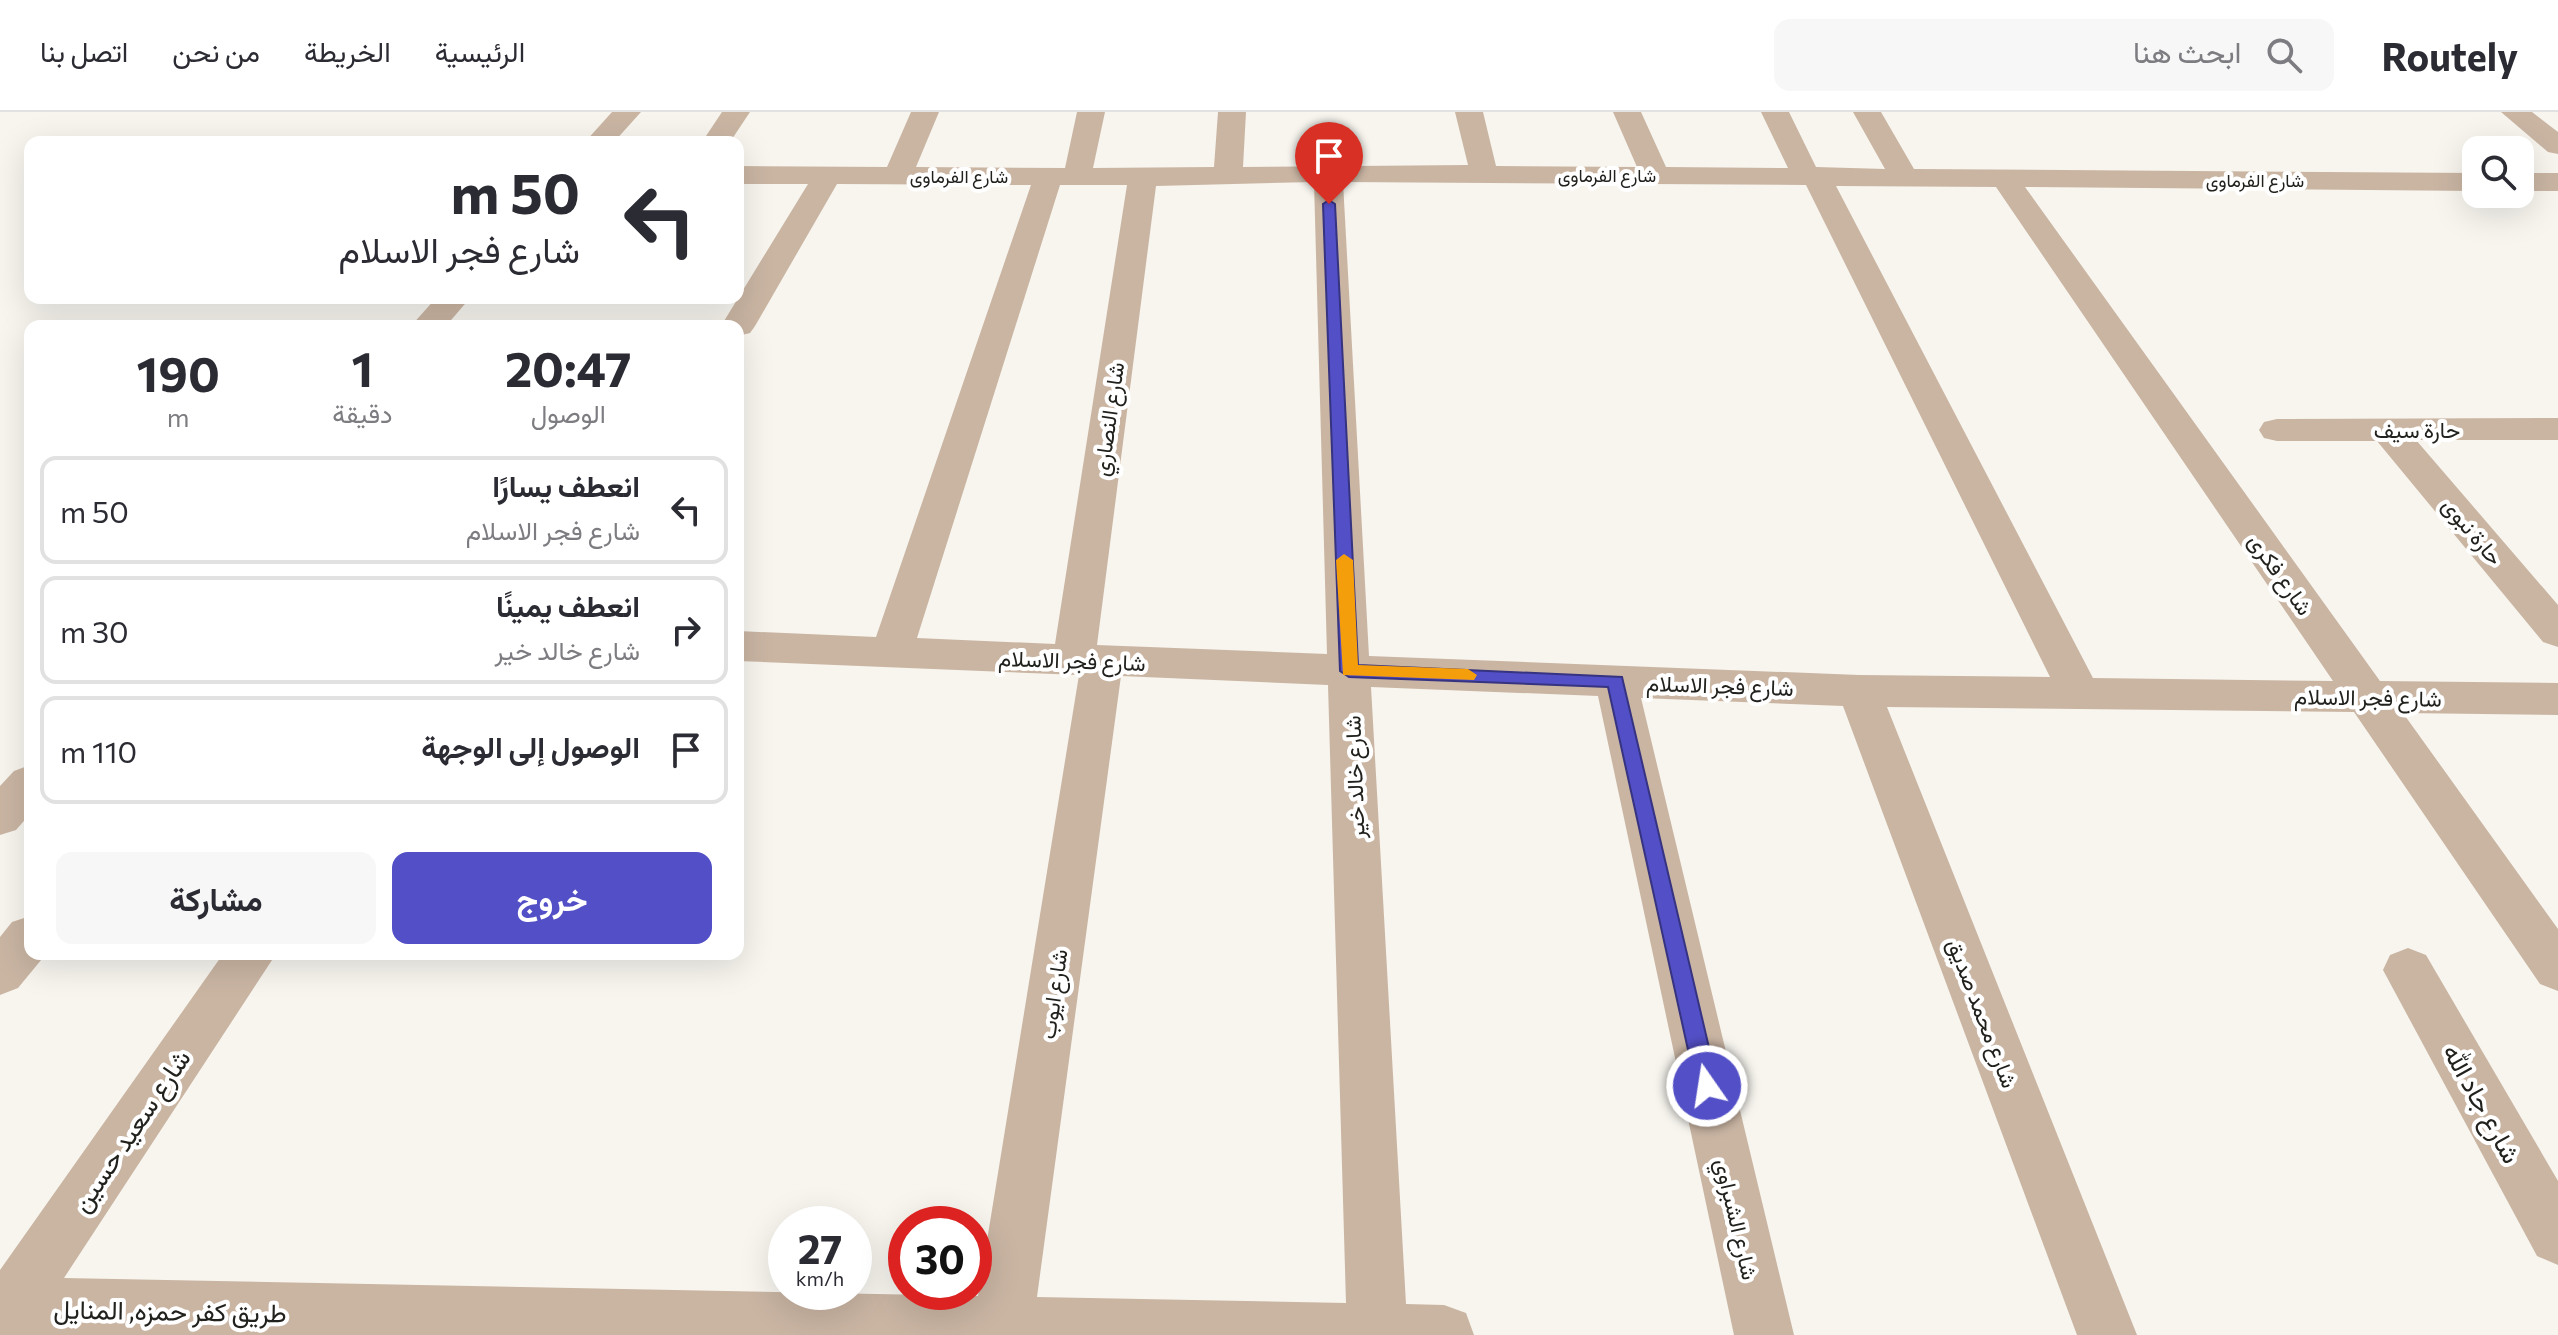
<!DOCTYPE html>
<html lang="ar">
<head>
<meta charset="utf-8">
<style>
  body { margin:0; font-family:Commissioner,Vazirmatn,sans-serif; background:#f7f7f7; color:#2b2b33; direction:rtl; height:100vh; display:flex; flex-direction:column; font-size:30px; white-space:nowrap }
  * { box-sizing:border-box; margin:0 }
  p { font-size:26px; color:#7c7c81 }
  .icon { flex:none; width:44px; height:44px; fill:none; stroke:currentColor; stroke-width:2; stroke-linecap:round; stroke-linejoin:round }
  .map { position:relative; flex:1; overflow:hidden; direction:ltr }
  .sheet { position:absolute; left:24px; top:208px; width:720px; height:640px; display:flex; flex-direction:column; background:#fff; border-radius:16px; box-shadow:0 8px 32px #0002; direction:rtl }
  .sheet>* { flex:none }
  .banner { position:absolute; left:24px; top:24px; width:720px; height:168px; border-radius:16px; box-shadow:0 8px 32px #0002; direction:rtl; background:#fff; color:#2b2b33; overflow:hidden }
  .fabs { position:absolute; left:2462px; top:24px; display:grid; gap:16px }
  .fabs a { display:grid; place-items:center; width:72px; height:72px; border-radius:16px; background:#fff; box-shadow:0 8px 32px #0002; font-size:40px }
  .speed { position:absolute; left:768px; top:1094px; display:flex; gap:16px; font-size:40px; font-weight:700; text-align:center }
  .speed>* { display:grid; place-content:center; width:104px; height:104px; border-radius:50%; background:#fff; box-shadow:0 8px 32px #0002; line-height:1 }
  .speed small { font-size:20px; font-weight:400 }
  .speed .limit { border:12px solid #d22; background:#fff; color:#111 }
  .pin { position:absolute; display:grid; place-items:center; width:68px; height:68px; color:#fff; margin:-82px -34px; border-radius:50% 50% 50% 0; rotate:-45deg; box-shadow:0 0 8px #0007 }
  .pin .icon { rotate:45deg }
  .me { position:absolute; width:88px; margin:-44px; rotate:347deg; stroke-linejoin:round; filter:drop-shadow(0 0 6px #0008) }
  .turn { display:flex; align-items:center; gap:28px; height:168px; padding:0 32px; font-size:36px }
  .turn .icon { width:104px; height:104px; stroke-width:2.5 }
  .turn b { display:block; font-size:56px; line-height:68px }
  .eta { display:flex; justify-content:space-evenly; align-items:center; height:136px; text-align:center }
  .eta b { font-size:48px; font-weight:700; line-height:56px }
  .button { display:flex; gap:16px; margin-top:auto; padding:16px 32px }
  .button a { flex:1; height:92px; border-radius:16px; background:#534fc6; color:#fff; font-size:32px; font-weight:700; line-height:92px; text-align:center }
  .button a+a { background:#f7f7f7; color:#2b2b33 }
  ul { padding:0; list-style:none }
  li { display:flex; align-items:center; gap:24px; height:108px; margin:0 16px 12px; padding:0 16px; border:4px solid #e1e1e2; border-radius:16px }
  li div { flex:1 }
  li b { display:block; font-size:30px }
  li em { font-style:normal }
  header { display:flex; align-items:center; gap:48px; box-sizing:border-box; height:112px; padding:0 40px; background:#fff; border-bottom:2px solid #e1e1e2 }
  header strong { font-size:38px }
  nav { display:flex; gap:44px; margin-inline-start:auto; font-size:28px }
  .search { width:560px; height:72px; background:#f7f7f7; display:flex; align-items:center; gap:20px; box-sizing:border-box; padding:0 28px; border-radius:16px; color:#7c7c81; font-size:30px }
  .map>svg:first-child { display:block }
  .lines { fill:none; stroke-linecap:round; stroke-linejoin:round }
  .minor { fill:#cab5a3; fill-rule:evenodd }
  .route { fill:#534fc6; stroke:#363381; stroke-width:2 }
  .slow { fill:#f59e0b }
  .labels { text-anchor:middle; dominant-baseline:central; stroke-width:8; stroke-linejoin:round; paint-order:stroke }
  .far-street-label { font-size:18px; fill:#21211e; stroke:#fff }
  .street-label { font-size:22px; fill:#21211e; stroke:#fff }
  .near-street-label { font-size:26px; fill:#21211e; stroke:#fff }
</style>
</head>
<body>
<header>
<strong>Routely</strong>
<div class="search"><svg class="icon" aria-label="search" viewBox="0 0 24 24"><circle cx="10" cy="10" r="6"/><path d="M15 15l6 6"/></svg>ابحث هنا</div>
<nav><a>الرئيسية</a><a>الخريطة</a><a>من نحن</a><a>اتصل بنا</a></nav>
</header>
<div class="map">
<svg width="2558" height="1223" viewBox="0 0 2558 1223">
  <rect width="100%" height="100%" fill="#f7f5ee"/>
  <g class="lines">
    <!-- minor -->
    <g class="minor">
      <path d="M612,0H641L614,30H585Z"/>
      <path d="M722,0H750L730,30H702Z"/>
      <path d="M911,0H939L916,55L1065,56L1077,0H1105L1093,56L1214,55L1218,0H1246L1243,55L1468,53L1455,0H1483L1496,54L1637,55L1613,0H1641L1666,55L1788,56L1761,0H1789L1816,55L1885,57L1853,0H1881L1914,57L2476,61V79L2025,75L2380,569L2558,571V603L2403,601L2558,817V879L2540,872L2354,600L1887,595L2137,1223H2077L1843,594L1641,586L1794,1223H1734L1598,584L1371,575L1406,1192L1444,1193L1466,1201L1474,1223H0V1158L223,842H276L64,1166L978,1184L1079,563L738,549V519L876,525L1031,73L837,72L755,214L750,221L738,224V214H721L808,72H738V54L887,55ZM1314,70L1327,542L1097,533L1156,74ZM1343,70L1806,73L2050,565L1859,563L1369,544ZM1060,73H1127L1055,532L917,526ZM1836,74L1996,75L2333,569L2093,566ZM1121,564L1328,573L1346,1191L1037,1185Z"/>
      <path d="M2501,0H2532L2558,20V42L2548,40Z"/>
      <rect x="2520" y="61" width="38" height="18"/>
      <path d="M436,186H470L446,214H411Z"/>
      <path d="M2558,306V328H2416L2558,493V535L2543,530L2377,329H2277L2264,326L2259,318L2264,310L2277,307Z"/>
      <path d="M30,653V702L16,718L0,723V674L14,659Z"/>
      <path d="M30,804V842H46L18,876L0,883V825L12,810Z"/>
      <path d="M2408,836L2426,843L2558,1069V1153L2537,1144L2383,858L2390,843Z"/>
    </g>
  </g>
  <!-- route -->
  <path class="route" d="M1329,88L1335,92L1358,553L1622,565L1718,974L1715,981L1707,984L1699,981L1696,974L1608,575L1349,565L1340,559L1323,92Z"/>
  <!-- slow -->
  <path class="slow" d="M1344,442L1353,448L1358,553L1468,557L1477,563L1474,568L1343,563L1336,448Z"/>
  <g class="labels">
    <!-- far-street labels -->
    <g class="far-street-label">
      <text x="1607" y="63">شارع الفرماوى</text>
      <text x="959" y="64">شارع الفرماوى</text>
      <text x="2255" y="68">شارع الفرماوى</text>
    </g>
    <!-- street labels -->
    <g class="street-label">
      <text transform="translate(1108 307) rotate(-82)">شارع النصاري</text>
      <text x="2417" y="317">حارة سيف</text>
      <text transform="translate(2473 419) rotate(50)">حارة نبوى</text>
      <text transform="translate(2281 462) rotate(55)">شارع فكرى</text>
      <text transform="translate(1072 548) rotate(2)">شارع فجر الاسلام</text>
      <text transform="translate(1720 573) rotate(2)">شارع فجر الاسلام</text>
      <text transform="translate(2368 585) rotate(1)">شارع فجر الاسلام</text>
      <text transform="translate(1354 665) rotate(-92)">شارع خالد خير</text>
      <text transform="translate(1053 882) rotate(-82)">شارع ايوب</text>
      <text transform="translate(1983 901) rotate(69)">شارع محمد صديق</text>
      <text transform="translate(1737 1107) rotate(77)">شارع الشبراوي</text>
    </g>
    <!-- near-street labels -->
    <g class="near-street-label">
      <text transform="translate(2483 991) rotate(61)">شارع جاد الله</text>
      <text transform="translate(130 1018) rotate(-56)">شارع سعيد حسين</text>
      <text transform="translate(170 1198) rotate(1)">طريق كفر حمزه, المنايل</text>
    </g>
  </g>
</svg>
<div class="fabs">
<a><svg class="icon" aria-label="search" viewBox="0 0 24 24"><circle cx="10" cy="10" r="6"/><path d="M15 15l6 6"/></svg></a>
</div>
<div class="speed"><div>27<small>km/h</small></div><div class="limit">30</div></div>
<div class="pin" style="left:1329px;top:92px;background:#d93025"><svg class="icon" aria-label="arrive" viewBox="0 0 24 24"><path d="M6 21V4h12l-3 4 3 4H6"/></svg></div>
<svg class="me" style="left:1707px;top:974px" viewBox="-20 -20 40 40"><circle r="17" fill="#534fc6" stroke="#fff" stroke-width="3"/><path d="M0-11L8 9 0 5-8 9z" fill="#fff"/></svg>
<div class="banner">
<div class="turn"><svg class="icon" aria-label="left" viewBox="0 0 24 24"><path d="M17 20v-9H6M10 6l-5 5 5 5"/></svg><div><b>50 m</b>شارع فجر الاسلام</div></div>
</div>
<section class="sheet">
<div class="eta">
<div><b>20:47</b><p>الوصول</p></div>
<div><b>1</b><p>دقيقة</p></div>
<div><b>190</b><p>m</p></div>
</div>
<ul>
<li><svg class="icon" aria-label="left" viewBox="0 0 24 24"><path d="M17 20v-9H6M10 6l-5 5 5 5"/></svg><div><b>انعطف يسارًا</b><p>شارع فجر الاسلام</p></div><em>50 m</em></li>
<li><svg class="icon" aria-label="right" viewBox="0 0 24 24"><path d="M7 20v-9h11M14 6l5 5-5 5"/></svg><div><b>انعطف يمينًا</b><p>شارع خالد خير</p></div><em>30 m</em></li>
<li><svg class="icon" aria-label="arrive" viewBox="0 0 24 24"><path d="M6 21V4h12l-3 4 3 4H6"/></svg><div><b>الوصول إلى الوجهة</b></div><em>110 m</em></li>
</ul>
<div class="button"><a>خروج</a><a>مشاركة</a></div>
</section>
</div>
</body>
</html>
